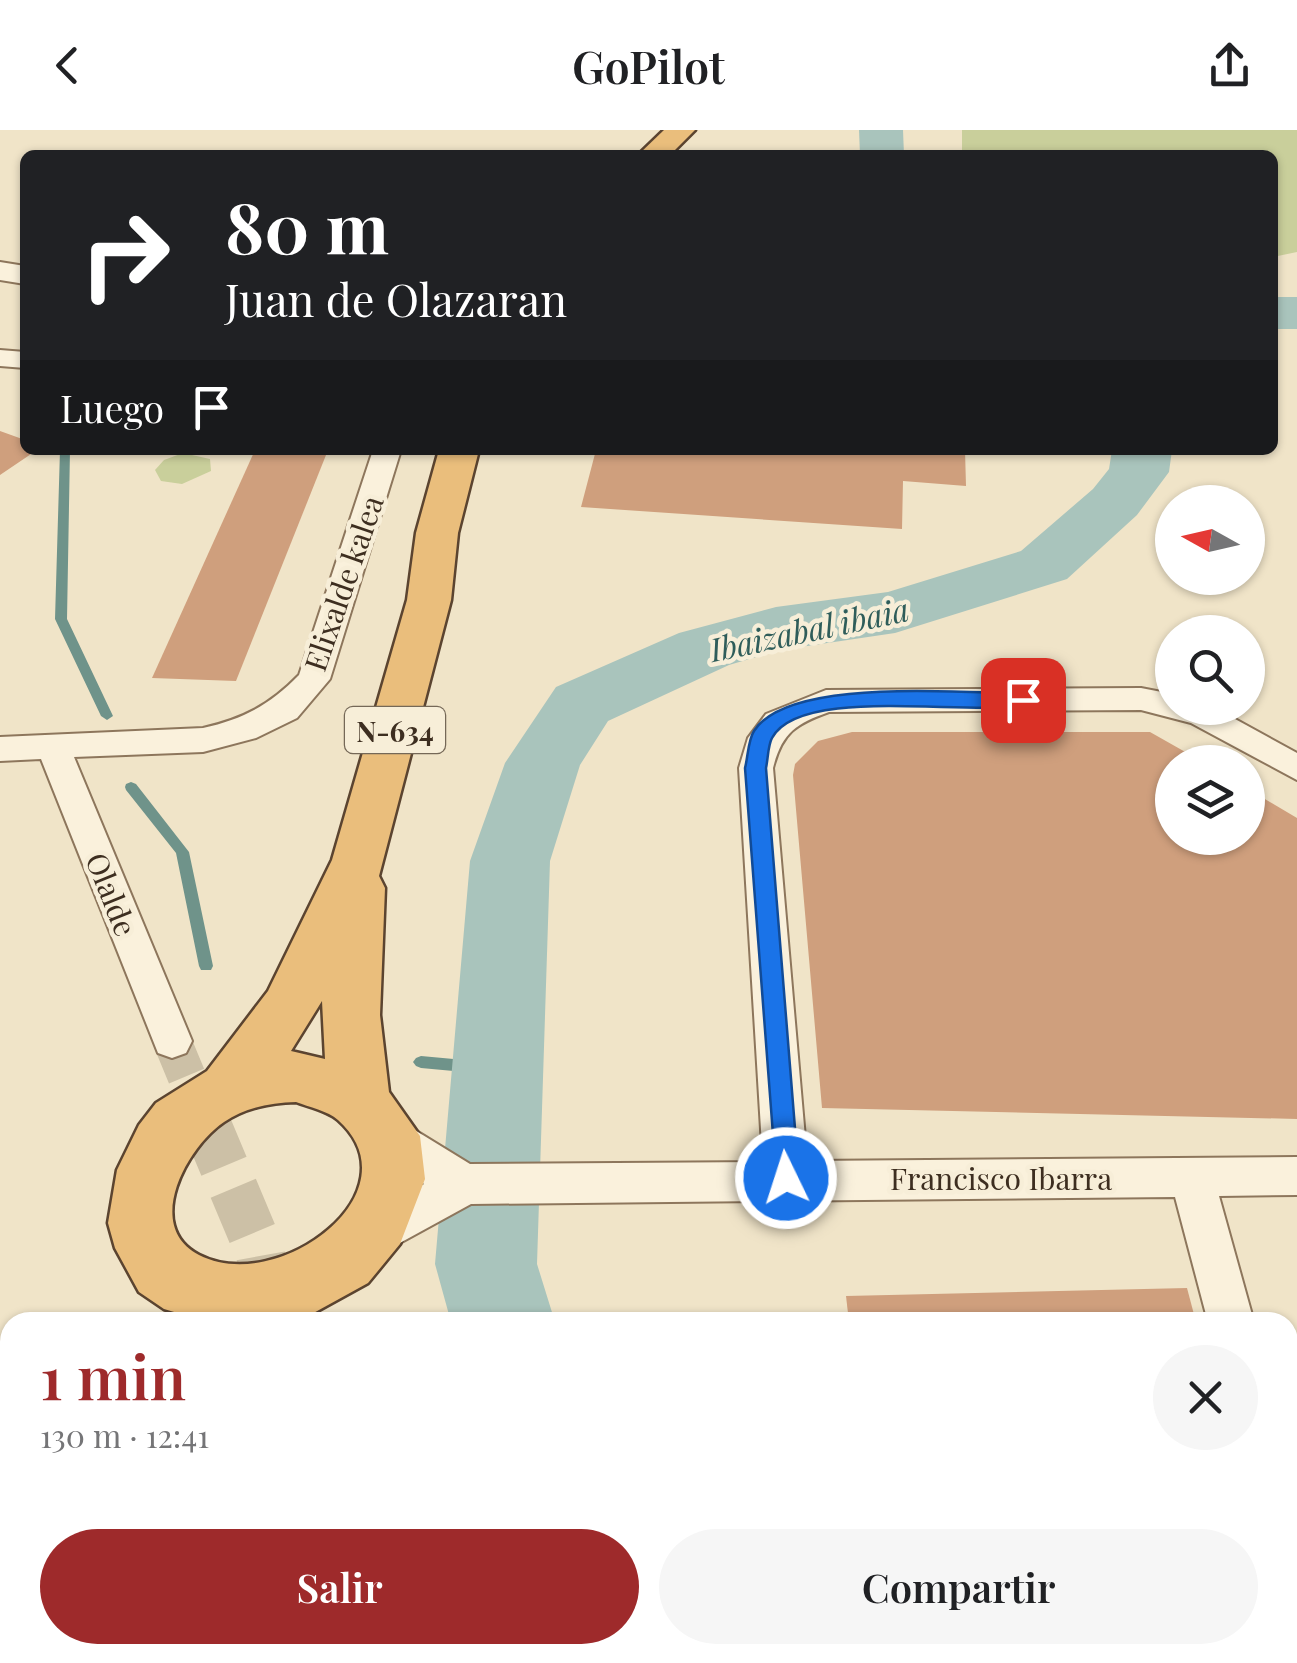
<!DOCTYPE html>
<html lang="es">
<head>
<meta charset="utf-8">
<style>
  body { margin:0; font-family:"Playfair Display",serif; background:#f6f6f6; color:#202124; height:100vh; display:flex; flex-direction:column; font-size:38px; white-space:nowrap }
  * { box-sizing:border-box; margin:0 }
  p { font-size:32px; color:#757577 }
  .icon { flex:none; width:55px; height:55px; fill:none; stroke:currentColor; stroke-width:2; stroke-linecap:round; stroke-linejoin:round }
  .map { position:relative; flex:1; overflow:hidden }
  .details { position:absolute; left:0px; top:1182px; width:1298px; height:352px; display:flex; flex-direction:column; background:#fff; border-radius:30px 30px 0 0; box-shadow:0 2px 8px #0004 }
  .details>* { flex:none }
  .hud { position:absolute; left:20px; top:20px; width:1258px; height:305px; border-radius:15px; box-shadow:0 2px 8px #0004; background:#202124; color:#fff; overflow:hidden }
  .needle { width:65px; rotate:278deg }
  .fabs { position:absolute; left:1155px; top:355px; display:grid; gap:20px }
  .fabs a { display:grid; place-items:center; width:110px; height:110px; border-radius:50%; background:#fff; box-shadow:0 2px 8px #0004; font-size:50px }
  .pin { position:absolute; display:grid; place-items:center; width:85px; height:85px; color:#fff; margin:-42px; border-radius:20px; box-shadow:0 5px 15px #0006 }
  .me { position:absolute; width:110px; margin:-55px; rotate:356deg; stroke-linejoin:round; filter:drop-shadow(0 0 8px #0008) }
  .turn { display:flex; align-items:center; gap:35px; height:210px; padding:0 40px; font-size:45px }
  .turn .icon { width:130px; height:130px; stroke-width:2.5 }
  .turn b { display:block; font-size:70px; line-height:85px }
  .then { display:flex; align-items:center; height:95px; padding:0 40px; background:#0003; gap:20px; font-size:38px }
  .round { display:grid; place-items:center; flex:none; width:105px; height:105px; border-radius:52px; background:#f6f6f6 }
  .headline { display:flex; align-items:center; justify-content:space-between; height:170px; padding:0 40px }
  h1 { font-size:60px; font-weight:600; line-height:75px; color:#9e2a2b }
  .cta { display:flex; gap:20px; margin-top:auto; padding:20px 40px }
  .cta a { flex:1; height:115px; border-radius:60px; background:#9e2a2b; color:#fff; font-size:40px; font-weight:600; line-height:115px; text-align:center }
  .cta a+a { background:#f6f6f6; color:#202124 }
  header { display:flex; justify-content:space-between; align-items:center; height:130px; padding:0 40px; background:#fff; font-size:45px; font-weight:600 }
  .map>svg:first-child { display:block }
  .green { fill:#c9cf9b }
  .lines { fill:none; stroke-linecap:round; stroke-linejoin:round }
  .stream { fill:#6f938a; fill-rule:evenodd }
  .river { fill:#a9c4bc; fill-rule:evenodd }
  .building { fill:#cf9f7d }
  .minor-tunnel-far1 { stroke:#ccc0a6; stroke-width:38; stroke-dasharray:38 19; stroke-linecap:butt }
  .minor-tunnel { stroke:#ccc0a6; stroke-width:49; stroke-dasharray:49 24; stroke-linecap:butt }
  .minor-casing { stroke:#8d765c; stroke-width:4 }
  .tertiary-casing { stroke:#8d765c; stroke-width:4 }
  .trunk-casing { stroke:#5b4430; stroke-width:5 }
  .minor { fill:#faf1dc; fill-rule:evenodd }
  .tertiary { fill:#faf1dc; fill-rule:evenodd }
  .trunk { fill:#eabe7c; fill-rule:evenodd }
  .route { fill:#1a73e8; stroke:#114b97; stroke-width:2.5 }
  .labels { text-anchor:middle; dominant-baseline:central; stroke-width:9; stroke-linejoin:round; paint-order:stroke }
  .shield { fill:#f7eed8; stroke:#756857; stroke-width:2.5 }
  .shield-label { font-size:28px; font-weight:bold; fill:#3d2e20 }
  .street-label { font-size:30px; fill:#3d2e20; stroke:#f7eed8 }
  .water-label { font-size:32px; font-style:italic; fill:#2f5d5a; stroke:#f7eed8 }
</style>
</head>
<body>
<header><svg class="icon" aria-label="back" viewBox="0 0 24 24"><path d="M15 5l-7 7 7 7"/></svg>GoPilot<svg class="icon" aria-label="share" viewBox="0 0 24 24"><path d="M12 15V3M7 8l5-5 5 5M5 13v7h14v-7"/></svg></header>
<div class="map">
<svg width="1297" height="1533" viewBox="0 0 1297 1533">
  <rect width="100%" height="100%" fill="#f0e4c8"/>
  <!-- green -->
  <g class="green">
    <path d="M962,0H1297V122L1273,127L1272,25H962Z"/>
    <path d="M183,323L210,329L211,341L182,354L161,351L155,340L164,330Z"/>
  </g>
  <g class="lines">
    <!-- stream -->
    <g class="stream">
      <path d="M60,320H70L67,489L113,586L107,590L101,586L55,489Z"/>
      <path d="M131,652L136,654L189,722L213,836L211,840H201L199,836L176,723L126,660L125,657L126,654Z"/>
      <path d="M421,926L497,933L502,935L505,939L502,943L497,945L421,938L416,936L413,932L416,928Z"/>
    </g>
    <!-- river -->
    <g class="river">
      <path d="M859,0H903L904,25H860Z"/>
      <rect x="1272" y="167" width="25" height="32"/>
      <path d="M1112,320H1172L1169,342L1137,385L1067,449L895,503L780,520L729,535L608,591L580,635L550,731L537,1134L555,1192H451L435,1134L470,731L505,633L556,557L679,503L776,477L888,462L1021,421L1093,359L1109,339Z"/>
      <path d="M543,1525H665L668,1533H546Z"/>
    </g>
  </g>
  <!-- building -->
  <g class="building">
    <path d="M0,301L25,310V320H37L0,345Z"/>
    <path d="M255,320H328L236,551L152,548Z"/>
    <path d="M596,320H965L966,356L903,351L902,399L581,377Z"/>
    <path d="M852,602H1150L1203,632H1172V708H1248V659L1297,688V989L822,978L793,645L795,634L818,611Z"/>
    <path d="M1187,1158L1196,1192H849L846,1166Z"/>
    <path d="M1288,1440L1297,1454V1533H1218L1213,1525H1288Z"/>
    <path d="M889,1525H1020L1027,1533H890Z"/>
  </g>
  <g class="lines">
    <!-- minor-tunnel-far1 -->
    <path class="minor-tunnel-far1" d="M172,911L206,993"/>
    <!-- minor-tunnel -->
    <g class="minor-tunnel">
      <path d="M205,991L260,1122L273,1192"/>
      <path d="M339,1525L341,1533"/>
    </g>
    <defs>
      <g id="minor">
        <path d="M0,220L25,222V238L0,236Z"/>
        <path d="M373,320H401L330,549L297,588L256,608L203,622L74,627L192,911L186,923L172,928L158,923L41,629L0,631V607L203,598C243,589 270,575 299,545Z"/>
        <path d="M1141,558L1172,564V578H1215L1297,623V650L1191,593L1141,580L829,582C795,594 782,603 773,638L807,1031L1297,1027V1065L1219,1066L1254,1192H1208L1175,1067L471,1074L367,1131L351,1125L344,1110L351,1095L424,1054L372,1015L366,1002L372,989L387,983L470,1034L763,1032L739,638L748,608L766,584L826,560Z"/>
        <path d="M1288,1329L1297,1333V1403L1288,1399Z"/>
      </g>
      <path id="tertiary" d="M0,132L25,136V154L0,150Z"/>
      <g id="trunk">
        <path d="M664,0H695L670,25H638Z"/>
        <path d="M439,320H479L458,403L451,470L379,746L385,758L380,885L389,962L420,1006L425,1049L400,1114L368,1153L299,1191L208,1192L164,1179L139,1162L115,1118L108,1093L117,1040L139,995L156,973L207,941L268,861L332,730L407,470L416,403ZM322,871L325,929L291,921ZM296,972C309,977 328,981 338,990C418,1061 279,1166 199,1125C143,1096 187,1017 224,992C246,977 270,973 296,972Z"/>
        <path d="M141,1525H221L220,1533H138Z"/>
      </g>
    </defs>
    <!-- minor casing -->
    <use href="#minor" class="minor-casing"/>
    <!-- tertiary casing -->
    <use href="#tertiary" class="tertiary-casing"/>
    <!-- trunk casing -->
    <use href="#trunk" class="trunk-casing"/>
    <!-- minor -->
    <use href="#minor" class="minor"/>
    <!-- tertiary -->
    <use href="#tertiary" class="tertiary"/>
    <!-- trunk -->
    <use href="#trunk" class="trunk"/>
  </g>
  <!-- route -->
  <path class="route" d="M1023,563L1033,570L1030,574C976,588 801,554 772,608C768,615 768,629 766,638L799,1048L795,1057L786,1060L777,1057L745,638C748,627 748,610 754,601C789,546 963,564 1023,563Z"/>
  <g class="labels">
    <!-- shield labels -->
    <rect class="shield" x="345" y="577" width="100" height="46" rx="8"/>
    <g class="shield-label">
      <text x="395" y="600">N-634</text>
    </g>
    <!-- street labels -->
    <g class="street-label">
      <text transform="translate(343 453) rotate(-71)">Elixalde kalea</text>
      <text transform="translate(112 764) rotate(68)">Olalde</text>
      <text x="1001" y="1048">Francisco Ibarra</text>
    </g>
    <!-- water labels -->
    <g class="water-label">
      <text transform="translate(809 498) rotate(-12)">Ibaizabal ibaia</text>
    </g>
  </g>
</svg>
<div class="fabs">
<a><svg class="needle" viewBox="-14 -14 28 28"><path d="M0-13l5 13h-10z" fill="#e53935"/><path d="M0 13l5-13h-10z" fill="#757577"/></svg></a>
<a><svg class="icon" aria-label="search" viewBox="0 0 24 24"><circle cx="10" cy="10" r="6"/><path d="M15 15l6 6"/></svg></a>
<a><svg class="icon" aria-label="layers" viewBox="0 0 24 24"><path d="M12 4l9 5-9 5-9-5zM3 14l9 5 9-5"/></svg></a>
</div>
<div class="pin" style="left:1023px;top:570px;background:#d93025"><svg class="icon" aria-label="arrive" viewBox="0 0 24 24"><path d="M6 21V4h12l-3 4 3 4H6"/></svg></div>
<svg class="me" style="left:786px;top:1048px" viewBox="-20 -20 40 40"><circle r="17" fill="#1a73e8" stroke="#fff" stroke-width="3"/><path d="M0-11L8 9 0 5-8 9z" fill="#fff"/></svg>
<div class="hud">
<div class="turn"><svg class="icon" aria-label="right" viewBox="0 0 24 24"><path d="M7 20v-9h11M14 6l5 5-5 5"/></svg><div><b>80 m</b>Juan de Olazaran</div></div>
<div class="then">Luego<svg class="icon" aria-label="arrive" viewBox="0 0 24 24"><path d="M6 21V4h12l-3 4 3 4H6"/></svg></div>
</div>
<section class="details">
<div class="headline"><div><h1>1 min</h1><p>130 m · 12:41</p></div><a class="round"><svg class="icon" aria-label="close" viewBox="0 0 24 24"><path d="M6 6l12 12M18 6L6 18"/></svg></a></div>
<div class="cta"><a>Salir</a><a>Compartir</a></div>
</section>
</div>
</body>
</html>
